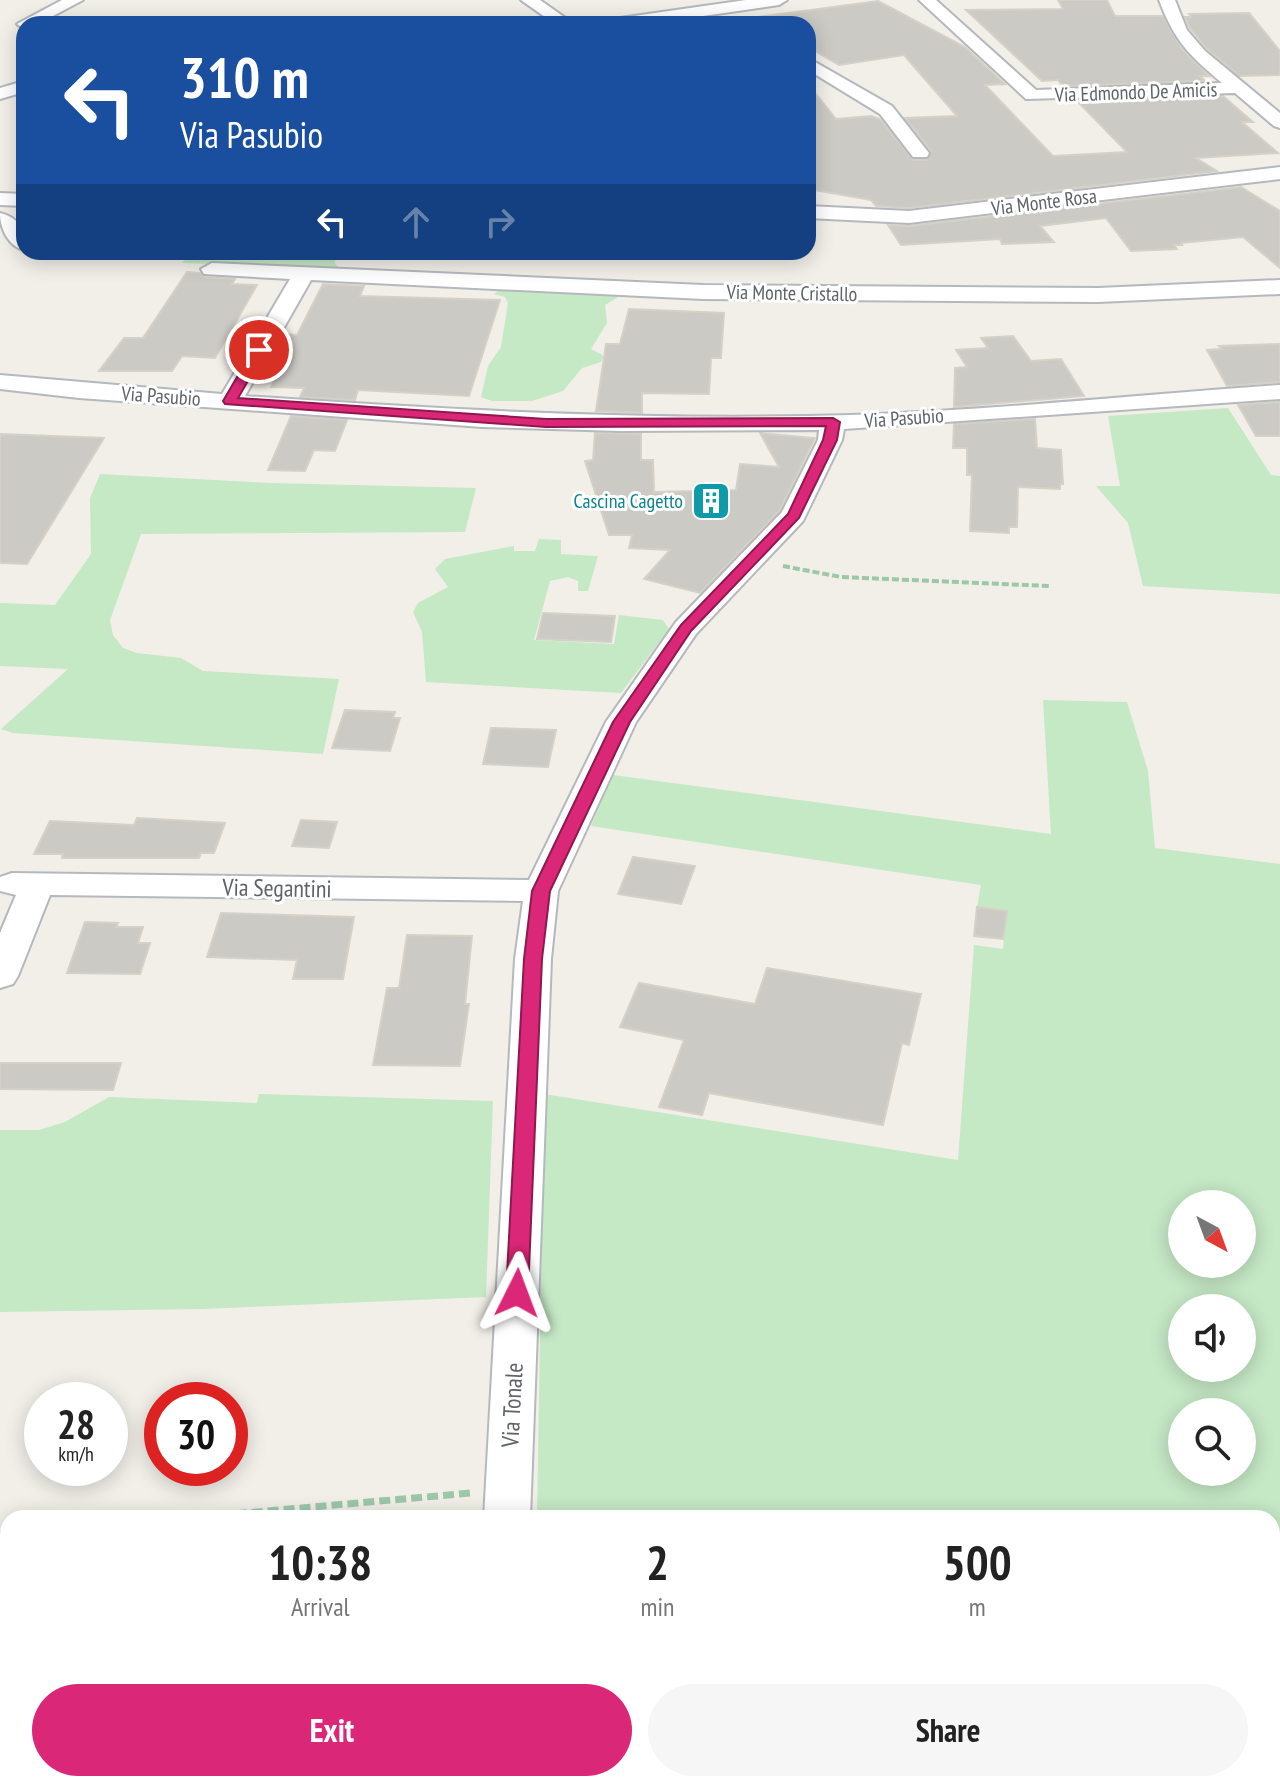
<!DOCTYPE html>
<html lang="en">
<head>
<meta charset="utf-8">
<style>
  body { margin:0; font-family:"PT Sans Narrow",sans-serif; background:#f6f6f6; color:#222; height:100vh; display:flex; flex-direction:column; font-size:30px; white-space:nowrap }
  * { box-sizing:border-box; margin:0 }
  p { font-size:26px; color:#767676 }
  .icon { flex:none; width:44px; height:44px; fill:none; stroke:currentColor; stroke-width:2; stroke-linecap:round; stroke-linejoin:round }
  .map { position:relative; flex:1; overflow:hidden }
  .drawer { position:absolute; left:0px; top:1510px; width:1280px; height:282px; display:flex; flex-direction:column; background:#fff; border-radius:24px 24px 0 0; box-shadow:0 4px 20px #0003 }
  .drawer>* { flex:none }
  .guide { position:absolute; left:16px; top:16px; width:800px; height:244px; border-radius:24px; box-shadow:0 4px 20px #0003; background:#1a4fa0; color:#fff; overflow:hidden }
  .needle { width:52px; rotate:139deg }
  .fabs { position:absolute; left:1168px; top:1190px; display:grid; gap:16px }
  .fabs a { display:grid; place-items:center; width:88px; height:88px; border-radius:50%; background:#fff; box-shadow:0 4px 20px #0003; font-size:40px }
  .speed { position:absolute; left:24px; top:1382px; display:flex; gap:16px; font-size:40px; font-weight:700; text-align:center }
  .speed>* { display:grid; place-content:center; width:104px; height:104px; border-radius:50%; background:#fff; box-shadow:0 4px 20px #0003; line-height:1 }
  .speed small { font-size:20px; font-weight:400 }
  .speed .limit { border:12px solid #d22; background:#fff; color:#111 }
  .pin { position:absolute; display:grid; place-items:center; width:68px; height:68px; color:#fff; margin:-34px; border:4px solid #fff; border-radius:50%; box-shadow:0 2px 8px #0007 }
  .me { position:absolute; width:88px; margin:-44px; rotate:3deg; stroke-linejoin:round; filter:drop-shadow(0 0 6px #0008) }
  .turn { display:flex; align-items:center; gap:28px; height:168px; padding:0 32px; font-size:36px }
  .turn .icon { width:104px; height:104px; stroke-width:2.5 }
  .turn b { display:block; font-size:56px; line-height:68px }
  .lanes { display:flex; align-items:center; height:76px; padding:0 32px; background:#0003; justify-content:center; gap:40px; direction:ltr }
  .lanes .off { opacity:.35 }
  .eta { display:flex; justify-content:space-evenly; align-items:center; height:136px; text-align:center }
  .eta b { font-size:48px; font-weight:700; line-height:56px }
  .cta { display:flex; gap:16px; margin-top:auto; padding:16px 32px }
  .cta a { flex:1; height:92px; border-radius:48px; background:#db2777; color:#fff; font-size:32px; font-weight:700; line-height:92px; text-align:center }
  .cta a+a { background:#f6f6f6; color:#222 }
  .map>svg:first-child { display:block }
  .green { fill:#c5e8c5; fill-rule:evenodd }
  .building { fill:#cccac5; stroke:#d6d1c6; stroke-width:2 }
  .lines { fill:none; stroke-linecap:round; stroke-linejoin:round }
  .minor-casing { stroke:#b5b8bc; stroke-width:4 }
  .path-far1 { stroke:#9cc7a9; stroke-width:4; stroke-dasharray:7 3; stroke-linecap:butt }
  .path { stroke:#9cc7a9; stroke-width:7; stroke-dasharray:11 5; stroke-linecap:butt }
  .minor { fill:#fff; fill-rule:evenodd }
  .route { fill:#db2777; stroke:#8e194d; stroke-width:2 }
  .labels { text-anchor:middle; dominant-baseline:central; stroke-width:6; stroke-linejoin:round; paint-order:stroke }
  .far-street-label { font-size:20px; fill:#5f6368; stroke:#fff }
  .far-culture-label { font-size:20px; fill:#0d838f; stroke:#fff; text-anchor:end }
  .street-label { font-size:24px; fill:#5f6368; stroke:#fff }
</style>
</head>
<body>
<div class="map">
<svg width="1280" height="1791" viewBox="0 0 1280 1791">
  <rect width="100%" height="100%" fill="#f1efe8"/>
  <!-- green -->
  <g class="green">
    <path d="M192,252H335V263L339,268L332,274L304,273L299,267L182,263Z"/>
    <path d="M503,287L618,294V297L605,305L607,323L591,349L604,356L601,362L582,368L563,391L532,401H492L481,397L488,366L501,347L508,303L505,297L494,294Z"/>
    <path d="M1228,408L1271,475L1280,476V594L1143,586L1128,523L1096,486H1120L1108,416Z"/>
    <path d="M100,474L270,483L476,488L465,532L141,534L110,620L113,635L123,648L137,653L181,658L203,671L339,679L323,754L13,733L1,729L68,669L0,666V603L55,605L91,554L90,498Z"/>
    <path d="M539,539L561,540V554L598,556L588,591H578V581L568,577L550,581L534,640L614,644L619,615L663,620L669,629L621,693L426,682L422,632L413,612L418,603L448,587L435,569L445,559L514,546V551H535Z"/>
    <path d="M1043,700L1127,702L1148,771L1155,848L1280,864V1791H1021L1020,1784H1272V1518H537L544,1094L958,1160L974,945L1003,949L1006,911L977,907L981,885L591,826L613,775L1051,834ZM1182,1204H1242V1264H1182ZM1182,1308H1242V1368H1182ZM1182,1412H1242V1472H1182Z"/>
    <path d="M259,1094L493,1101L486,1297L202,1309L0,1312V1130H39L65,1122L109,1097L257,1103Z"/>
  </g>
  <!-- building -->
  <g class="building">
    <path d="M1058,0H1107L1115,16H1163L1182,49L1209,76H1200L1205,81L1063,86L1058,80L1042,81L966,10L1063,9Z"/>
    <path d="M878,1L965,47L1005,84L985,85L1053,156L1127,152L1077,101L1223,96L1253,122H1242L1278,153L1196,158L1217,171L909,208L876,206L871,200L808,189V84L836,119L871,116L880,119L913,160H927L931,151L905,118L957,116L904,55L839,65L808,47V24H770L759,17Z"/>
    <path d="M1249,13L1280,51V75L1239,76L1207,49L1190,28L1185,17H1191L1189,14Z"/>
    <path d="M1241,187L1280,211V268L1243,237L1181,243L1182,245H1174L1177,249L1131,251L1106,218L1040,226L1054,242L1002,244L1000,239L901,245L888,225L909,226Z"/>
    <path d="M187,272L200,273L204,277L235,279L232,284L257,285L215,358L182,356L172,371H99L124,338H143Z"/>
    <path d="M323,284L364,286L360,296L500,300L469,396L358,390L355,400L300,397L304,388L271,387L284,360H269L284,334L297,335Z"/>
    <path d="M629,309L724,313L721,358H711L709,394L642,393V413L596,411L606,344H620Z"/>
    <path d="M1013,336L1031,361L1061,359L1084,396L954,407L955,368L967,367L956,350L988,348L981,338Z"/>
    <path d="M1280,344V382L1227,386L1207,350L1222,349L1219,346Z"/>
    <path d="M1280,402V436H1256L1238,405Z"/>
    <path d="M291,416L347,420L335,451L314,450L305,471L268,470Z"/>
    <path d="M1035,419L1037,448L1061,450L1063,484H1060V489L1018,487L1017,527H1009V533L970,531L972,475H967V448H953L954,424Z"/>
    <path d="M595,433L641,434V460H653L654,492L736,490L740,464L779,467L760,433L815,438L780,510L700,593L644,579L670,550L629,548L632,535H609L585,461L593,460Z"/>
    <path d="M0,434L104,438L27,564L0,563Z"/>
    <path d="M543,613L615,616L611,642L537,639Z"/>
    <path d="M345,710L395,712L393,718H400L390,751L332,748Z"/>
    <path d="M491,728L556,730L548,767L483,764Z"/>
    <path d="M137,818L225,823L214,853H201L199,858H62L63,854H34L50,821L134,825Z"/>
    <path d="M301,820L337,822L329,848L292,846Z"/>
    <path d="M633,857L695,866L681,904L618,894Z"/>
    <path d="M977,907L1007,911L1003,939L974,936Z"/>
    <path d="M221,913L354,917L343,979H293L297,960L207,957Z"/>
    <path d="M85,922L118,923L116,927H143L138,943H150L140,974L67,973Z"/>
    <path d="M407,935L472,936L465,1004H469L460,1066L373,1065L387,988H399Z"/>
    <path d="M767,968L921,994L909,1045L902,1043L883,1125L709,1093L702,1115L659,1107L684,1040L620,1027L639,983L755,1004Z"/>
    <path d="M0,1063H121L113,1090L0,1089Z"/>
  </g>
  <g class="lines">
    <defs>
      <g id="minor">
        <path d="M62,0H83L38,24H24V29L17,24Z"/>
        <path d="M521,0H540L574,24H555Z"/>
        <path d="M746,0H787L779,5L647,24H605L613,19Z"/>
        <path d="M919,0H936L1036,90L1222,83C1189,55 1175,42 1159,0H1175L1187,30L1205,51L1280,113V128L1274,126L1235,93L1026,99Z"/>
        <path d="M808,58L892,106L929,153L927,157H913L880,114L808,70Z"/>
        <path d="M24,81V92L0,99V88Z"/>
        <path d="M1280,167V179L909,223L808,218V206L909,211Z"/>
        <path d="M0,193L24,194V206L0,205Z"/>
        <path d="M0,213C21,218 24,231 24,250C8,246 0,228 0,213Z"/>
        <path d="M212,263L703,285L1098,288L1280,280V294L1098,302L703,299L311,280L245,396C447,410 648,421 851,415C994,410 1137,395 1280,385V399L844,429L842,440L803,521L696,634L636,722L558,891L551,959L530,1518H484L515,959L523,901L50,895L18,976L13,984L0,988V933L16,895L0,891V877L12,873L529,880L606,722L676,622L782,512L818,440L819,430L620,431L482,427L79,398L0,389V375L222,394L290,279L204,274L201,269Z"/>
        <path d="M468,1784H520L519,1791H467Z"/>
      </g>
    </defs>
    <!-- minor casing -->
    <use href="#minor" class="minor-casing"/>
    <!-- path-far1 -->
    <path class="path-far1" d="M783,566L841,577L1049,586"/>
    <!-- path -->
    <g class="path">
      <path d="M188,1518L471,1493"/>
      <path d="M0,1534H8"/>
    </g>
    <!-- minor -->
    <use href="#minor" class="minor"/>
  </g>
  <!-- route -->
  <path class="route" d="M259,346L266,350L238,398L546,419L833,418L840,422L837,440L799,518L691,631L630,722L550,891L542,959L528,1293L525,1300L517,1302L509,1300L506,1293L524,959L532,891L613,722L681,625L788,514L823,440L826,426L546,427L225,404L223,401L253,350Z"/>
  <!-- icons -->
  <defs>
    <symbol id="building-square" viewBox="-11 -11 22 22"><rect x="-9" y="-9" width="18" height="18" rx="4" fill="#0f9aa8" stroke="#fff"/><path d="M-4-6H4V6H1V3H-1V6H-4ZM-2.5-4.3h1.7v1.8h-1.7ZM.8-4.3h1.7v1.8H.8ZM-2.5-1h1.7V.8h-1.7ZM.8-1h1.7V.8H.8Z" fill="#fff"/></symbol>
  </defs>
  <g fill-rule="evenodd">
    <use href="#building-square" x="689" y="479" width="44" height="44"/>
  </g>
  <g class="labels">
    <!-- far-street labels -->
    <g class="far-street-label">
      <text transform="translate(1136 92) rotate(-2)">Via Edmondo De Amicis</text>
      <text transform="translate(1044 202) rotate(-7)">Via Monte Rosa</text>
      <text transform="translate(792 293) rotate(1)">Via Monte Cristallo</text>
      <text transform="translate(161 396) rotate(4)">Via Pasubio</text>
      <text transform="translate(904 418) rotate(-4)">Via Pasubio</text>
    </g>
    <!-- far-culture labels -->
    <g class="far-culture-label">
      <text x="683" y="501">Cascina Cagetto</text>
    </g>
    <!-- street labels -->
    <g class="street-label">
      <text transform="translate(277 888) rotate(1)">Via Segantini</text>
      <text transform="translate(512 1405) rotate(-87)">Via Tonale</text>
    </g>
  </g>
</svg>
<div class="fabs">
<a><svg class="needle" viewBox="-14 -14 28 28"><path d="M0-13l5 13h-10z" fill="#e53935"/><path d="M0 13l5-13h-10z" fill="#767676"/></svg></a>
<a><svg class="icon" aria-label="sound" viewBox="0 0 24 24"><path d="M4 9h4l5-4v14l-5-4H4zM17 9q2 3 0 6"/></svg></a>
<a><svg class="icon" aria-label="search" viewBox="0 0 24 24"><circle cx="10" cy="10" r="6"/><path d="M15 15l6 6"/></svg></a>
</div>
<div class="speed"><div>28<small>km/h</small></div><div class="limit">30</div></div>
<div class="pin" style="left:259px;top:350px;background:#d93025"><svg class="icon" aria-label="arrive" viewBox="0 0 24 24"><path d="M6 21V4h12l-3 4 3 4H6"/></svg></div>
<svg class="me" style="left:517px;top:1293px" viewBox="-20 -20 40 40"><path d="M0-17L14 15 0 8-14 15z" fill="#db2777" stroke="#fff" stroke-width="4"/></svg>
<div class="guide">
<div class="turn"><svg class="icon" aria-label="left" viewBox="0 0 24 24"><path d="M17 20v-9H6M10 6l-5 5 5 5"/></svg><div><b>310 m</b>Via Pasubio</div></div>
<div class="lanes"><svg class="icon" aria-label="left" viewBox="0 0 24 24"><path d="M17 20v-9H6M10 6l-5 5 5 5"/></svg><svg class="icon off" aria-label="ahead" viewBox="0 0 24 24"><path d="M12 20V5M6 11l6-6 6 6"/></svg><svg class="icon off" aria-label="right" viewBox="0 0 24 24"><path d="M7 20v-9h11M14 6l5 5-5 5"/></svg></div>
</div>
<section class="drawer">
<div class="eta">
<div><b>10:38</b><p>Arrival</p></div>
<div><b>2</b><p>min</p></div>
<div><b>500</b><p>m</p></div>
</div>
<div class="cta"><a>Exit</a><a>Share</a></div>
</section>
</div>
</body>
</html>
